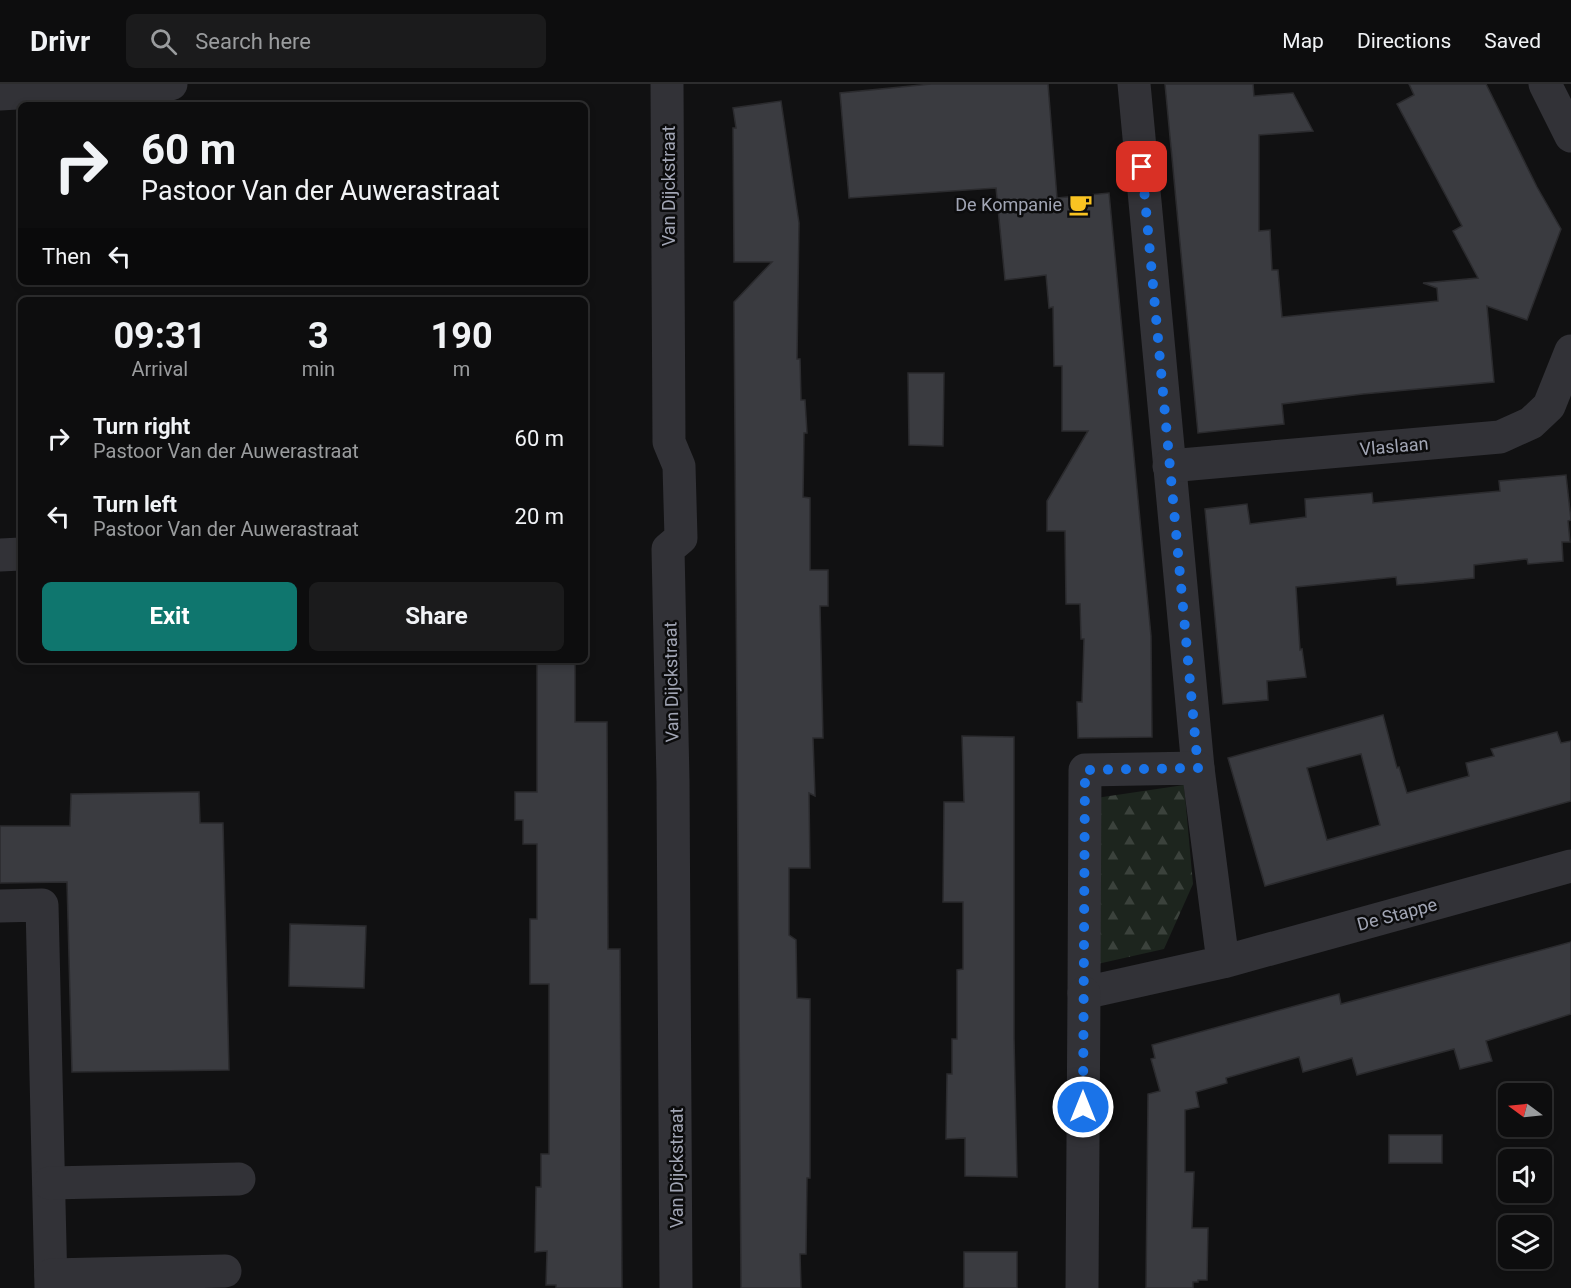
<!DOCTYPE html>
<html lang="en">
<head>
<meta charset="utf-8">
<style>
  body { margin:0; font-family:Roboto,sans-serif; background:#1b1b1c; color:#f1f3f6; height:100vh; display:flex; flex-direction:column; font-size:22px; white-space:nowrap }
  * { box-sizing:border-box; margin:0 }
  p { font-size:20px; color:#9a9c9e }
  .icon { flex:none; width:33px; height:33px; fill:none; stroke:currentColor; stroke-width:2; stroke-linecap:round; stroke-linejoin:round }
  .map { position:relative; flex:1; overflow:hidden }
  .drawer { position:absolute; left:18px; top:213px; width:570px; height:366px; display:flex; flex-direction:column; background:#0d0d0e; border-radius:9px; box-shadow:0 3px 9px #0003,0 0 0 2px #2d2d2e }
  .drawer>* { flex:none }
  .top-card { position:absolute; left:18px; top:18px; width:570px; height:183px; border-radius:9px; box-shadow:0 3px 9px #0003,0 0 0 2px #2d2d2e; background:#0d0d0e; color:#f1f3f6; overflow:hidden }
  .needle { width:39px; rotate:285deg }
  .tools { position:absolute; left:1498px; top:999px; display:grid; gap:12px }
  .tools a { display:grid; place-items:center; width:54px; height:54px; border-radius:9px; background:#0d0d0e; box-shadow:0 3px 9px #0003,0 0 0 2px #2d2d2e; font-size:30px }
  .pin { position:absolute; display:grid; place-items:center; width:51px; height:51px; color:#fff; margin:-26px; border-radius:12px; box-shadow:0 3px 9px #0006 }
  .me { position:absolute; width:66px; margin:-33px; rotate:0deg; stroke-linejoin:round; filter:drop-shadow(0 0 4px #0008) }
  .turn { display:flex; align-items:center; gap:21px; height:126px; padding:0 24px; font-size:27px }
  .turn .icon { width:78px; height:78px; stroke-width:2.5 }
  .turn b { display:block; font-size:42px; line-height:51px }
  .then { display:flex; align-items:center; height:57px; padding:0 24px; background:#0003; gap:12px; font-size:22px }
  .eta { display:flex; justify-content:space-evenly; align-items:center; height:102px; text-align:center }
  .eta b { font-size:36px; font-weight:700; line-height:42px }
  .action { display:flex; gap:12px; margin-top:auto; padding:12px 24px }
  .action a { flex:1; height:69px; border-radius:9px; background:#0f766e; color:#fff; font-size:24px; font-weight:700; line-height:69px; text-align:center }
  .action a+a { background:#1b1b1c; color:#f1f3f6 }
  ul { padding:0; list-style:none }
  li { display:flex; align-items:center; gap:18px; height:78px; padding:0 24px }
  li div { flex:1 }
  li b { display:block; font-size:22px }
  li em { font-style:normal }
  header { display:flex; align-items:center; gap:36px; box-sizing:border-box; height:84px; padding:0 30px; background:#0d0d0e; border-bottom:2px solid #2d2d2e }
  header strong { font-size:28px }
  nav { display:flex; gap:33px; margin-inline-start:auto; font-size:21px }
  .search { width:420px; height:54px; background:#1b1b1c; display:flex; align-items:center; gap:15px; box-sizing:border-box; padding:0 21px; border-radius:9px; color:#9a9c9e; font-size:22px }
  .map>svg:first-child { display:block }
  .forest { fill:url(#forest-firs) }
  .building { fill:#3a3b40; stroke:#2b2b2e; stroke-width:1.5; fill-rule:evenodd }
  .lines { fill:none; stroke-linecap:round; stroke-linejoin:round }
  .minor { stroke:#323237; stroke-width:33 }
  .route { stroke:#1a73e8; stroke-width:10; stroke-dasharray:0 18 }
  .labels { text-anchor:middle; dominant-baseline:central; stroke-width:5; stroke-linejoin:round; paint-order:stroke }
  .street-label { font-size:18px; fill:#a1a5b4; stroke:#0c0c0d }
  .poi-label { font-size:18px; fill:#a1a5b4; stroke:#0c0c0d; text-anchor:end }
</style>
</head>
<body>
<header>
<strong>Drivr</strong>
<div class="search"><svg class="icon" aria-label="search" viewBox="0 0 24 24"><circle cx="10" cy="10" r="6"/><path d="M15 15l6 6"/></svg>Search here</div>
<nav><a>Map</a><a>Directions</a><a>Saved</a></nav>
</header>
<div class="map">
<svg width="1571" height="1204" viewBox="0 0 1571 1204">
  <defs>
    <pattern id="forest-firs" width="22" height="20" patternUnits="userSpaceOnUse" patternTransform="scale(1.5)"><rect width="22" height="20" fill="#1d251e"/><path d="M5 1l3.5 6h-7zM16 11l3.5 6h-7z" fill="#3b423c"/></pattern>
  </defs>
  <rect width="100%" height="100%" fill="#111112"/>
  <!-- forest -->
  <path class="forest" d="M1184,701L1193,800L1164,865L1093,881L1096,714Z"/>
  <!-- building -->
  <g class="building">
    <path d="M931,0H1048L1057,114L1109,109L1151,552L1152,653L1078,654L1077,618H1082L1084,555H1081L1080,520H1066L1065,447H1047V417L1088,347H1062V282H1054L1053,223L1049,224L1046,191L1005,196L996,104L849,114L840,9Z"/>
    <path d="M1165,0H1253L1254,12L1293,9L1313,47L1259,51V147L1270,146L1272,186H1278L1282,233L1438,217L1437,204L1423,199L1478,194L1453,147L1462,142L1397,20L1414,11L1409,0H1486L1537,103L1561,145L1527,236L1487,222L1494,298L1363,310L1282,320L1284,340L1198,349Z"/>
    <path d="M781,17L799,139L797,275H800L801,316H805L807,349H804L803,413L810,414V486H828V522H820L823,654H813L815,712L809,709L810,784H789V851L796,856L797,914L810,915V1094H807L806,1170H800L801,1204H741L734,218L772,178H734L733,44H736L733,24Z"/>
    <path d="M908,289H944L943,362L909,361Z"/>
    <path d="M1566,391L1571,436L1568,437L1570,458H1562L1563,477L1528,480L1527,475L1474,481V494L1424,499L1397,501L1396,493L1296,503L1300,566L1302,565L1306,593L1267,597L1268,616L1223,620L1205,425L1247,420L1250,440L1306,433L1305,415L1372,409L1373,419L1468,410L1500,407L1499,397Z"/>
    <path d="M537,576H575V638H607L608,865H620L622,1204H556V1201H546L547,1167L535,1168L536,1103H541V1070H549V900H530V835H537V760H523V736H515V708H537Z"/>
    <path d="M1383,631L1397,684L1399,683L1407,709L1469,692L1466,679L1494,672L1491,665L1557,648L1561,659L1571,657V717L1265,802L1228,674ZM1361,670L1380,741L1327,756L1307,684Z"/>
    <path d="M962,652L1014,653V954L1017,1093L965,1092V1054L946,1055L947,990H952V955H957V886L963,885V818H943L944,718H964Z"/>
    <path d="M199,708L200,739H223L229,986L72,988L67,798L0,799V742H70L71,710Z"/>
    <path d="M290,840L366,842L364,904L289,902Z"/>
    <path d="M1571,858V930L1486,957L1492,977L1460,985L1454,965L1357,991L1352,974L1303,988L1299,973L1226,994L1227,999L1196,1008L1199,1023L1185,1026V1088H1194L1192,1144H1208L1207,1196H1198V1198H1193V1204H1146L1148,1010L1160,1007L1151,975L1155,974L1152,961L1339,910L1341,920Z"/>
    <rect x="1389" y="1051" width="53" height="28"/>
    <rect x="964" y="1168" width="53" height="36"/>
  </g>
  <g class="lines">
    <!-- minor -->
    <g class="minor">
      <path d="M667,0L669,358L679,382L681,454L668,465L673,697L676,1204"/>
      <path d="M1134,0L1198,684"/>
      <path d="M1545,0L1571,52"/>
      <path d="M0,10L171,0"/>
      <path d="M1169,382L1500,353L1531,339L1549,322L1571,267"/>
      <path d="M0,471L21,470"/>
      <path d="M0,822L42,821L51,1204"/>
      <path d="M1223,878L1198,684L1085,686L1084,909L1223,878L1571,782"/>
      <path d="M49,1099L239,1095"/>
      <path d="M51,1191L225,1187"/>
      <path d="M1082,1204L1084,909"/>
    </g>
  </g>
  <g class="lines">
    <!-- route -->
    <path class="route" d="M1083,1023L1085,686L1198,684L1142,83"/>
  </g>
  <!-- icons -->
  <defs>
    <symbol id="cafe-bare" viewBox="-9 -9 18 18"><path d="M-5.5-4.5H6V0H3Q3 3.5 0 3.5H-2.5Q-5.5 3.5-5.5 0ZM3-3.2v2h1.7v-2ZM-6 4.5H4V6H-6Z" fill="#f9c322" stroke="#0c0c0d" stroke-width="2.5" paint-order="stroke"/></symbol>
  </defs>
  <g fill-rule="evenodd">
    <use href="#cafe-bare" x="1064" y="104" width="33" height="33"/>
  </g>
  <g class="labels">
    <!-- street labels -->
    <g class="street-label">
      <text transform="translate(668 102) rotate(-90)">Van Dijckstraat</text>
      <text transform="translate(1394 362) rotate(-5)">Vlaslaan</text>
      <text transform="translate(671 598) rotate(-91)">Van Dijckstraat</text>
      <text transform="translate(1397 830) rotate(-15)">De Stappe</text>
      <text transform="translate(676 1084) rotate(-90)">Van Dijckstraat</text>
    </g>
    <!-- poi labels -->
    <g class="poi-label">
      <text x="1062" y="120">De Kompanie</text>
    </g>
  </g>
</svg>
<div class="tools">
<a><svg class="needle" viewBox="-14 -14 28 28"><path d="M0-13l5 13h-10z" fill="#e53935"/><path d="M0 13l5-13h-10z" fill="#9a9c9e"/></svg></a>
<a><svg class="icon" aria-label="sound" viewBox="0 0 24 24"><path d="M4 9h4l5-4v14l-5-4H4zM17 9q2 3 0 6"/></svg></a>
<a><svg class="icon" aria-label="layers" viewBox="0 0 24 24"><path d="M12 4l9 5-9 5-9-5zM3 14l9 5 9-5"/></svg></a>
</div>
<div class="pin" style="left:1142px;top:83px;background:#d93025"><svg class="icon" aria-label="arrive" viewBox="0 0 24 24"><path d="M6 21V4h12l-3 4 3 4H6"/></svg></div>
<svg class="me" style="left:1083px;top:1023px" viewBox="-20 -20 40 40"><circle r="17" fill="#1a73e8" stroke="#fff" stroke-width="3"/><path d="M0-11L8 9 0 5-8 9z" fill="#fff"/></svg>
<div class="top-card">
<div class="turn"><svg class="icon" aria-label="right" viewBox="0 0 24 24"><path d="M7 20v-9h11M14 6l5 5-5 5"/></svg><div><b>60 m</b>Pastoor Van der Auwerastraat</div></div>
<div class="then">Then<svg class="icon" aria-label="left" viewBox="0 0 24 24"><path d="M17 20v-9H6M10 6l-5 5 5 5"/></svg></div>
</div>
<section class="drawer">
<div class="eta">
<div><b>09:31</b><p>Arrival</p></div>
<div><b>3</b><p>min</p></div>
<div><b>190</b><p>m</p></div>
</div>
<ul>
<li><svg class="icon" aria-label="right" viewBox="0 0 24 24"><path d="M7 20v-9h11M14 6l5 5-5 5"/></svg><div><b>Turn right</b><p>Pastoor Van der Auwerastraat</p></div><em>60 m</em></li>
<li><svg class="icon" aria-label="left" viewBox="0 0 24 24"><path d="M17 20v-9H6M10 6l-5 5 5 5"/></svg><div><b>Turn left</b><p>Pastoor Van der Auwerastraat</p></div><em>20 m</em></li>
</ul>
<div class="action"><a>Exit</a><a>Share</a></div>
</section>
</div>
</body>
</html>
